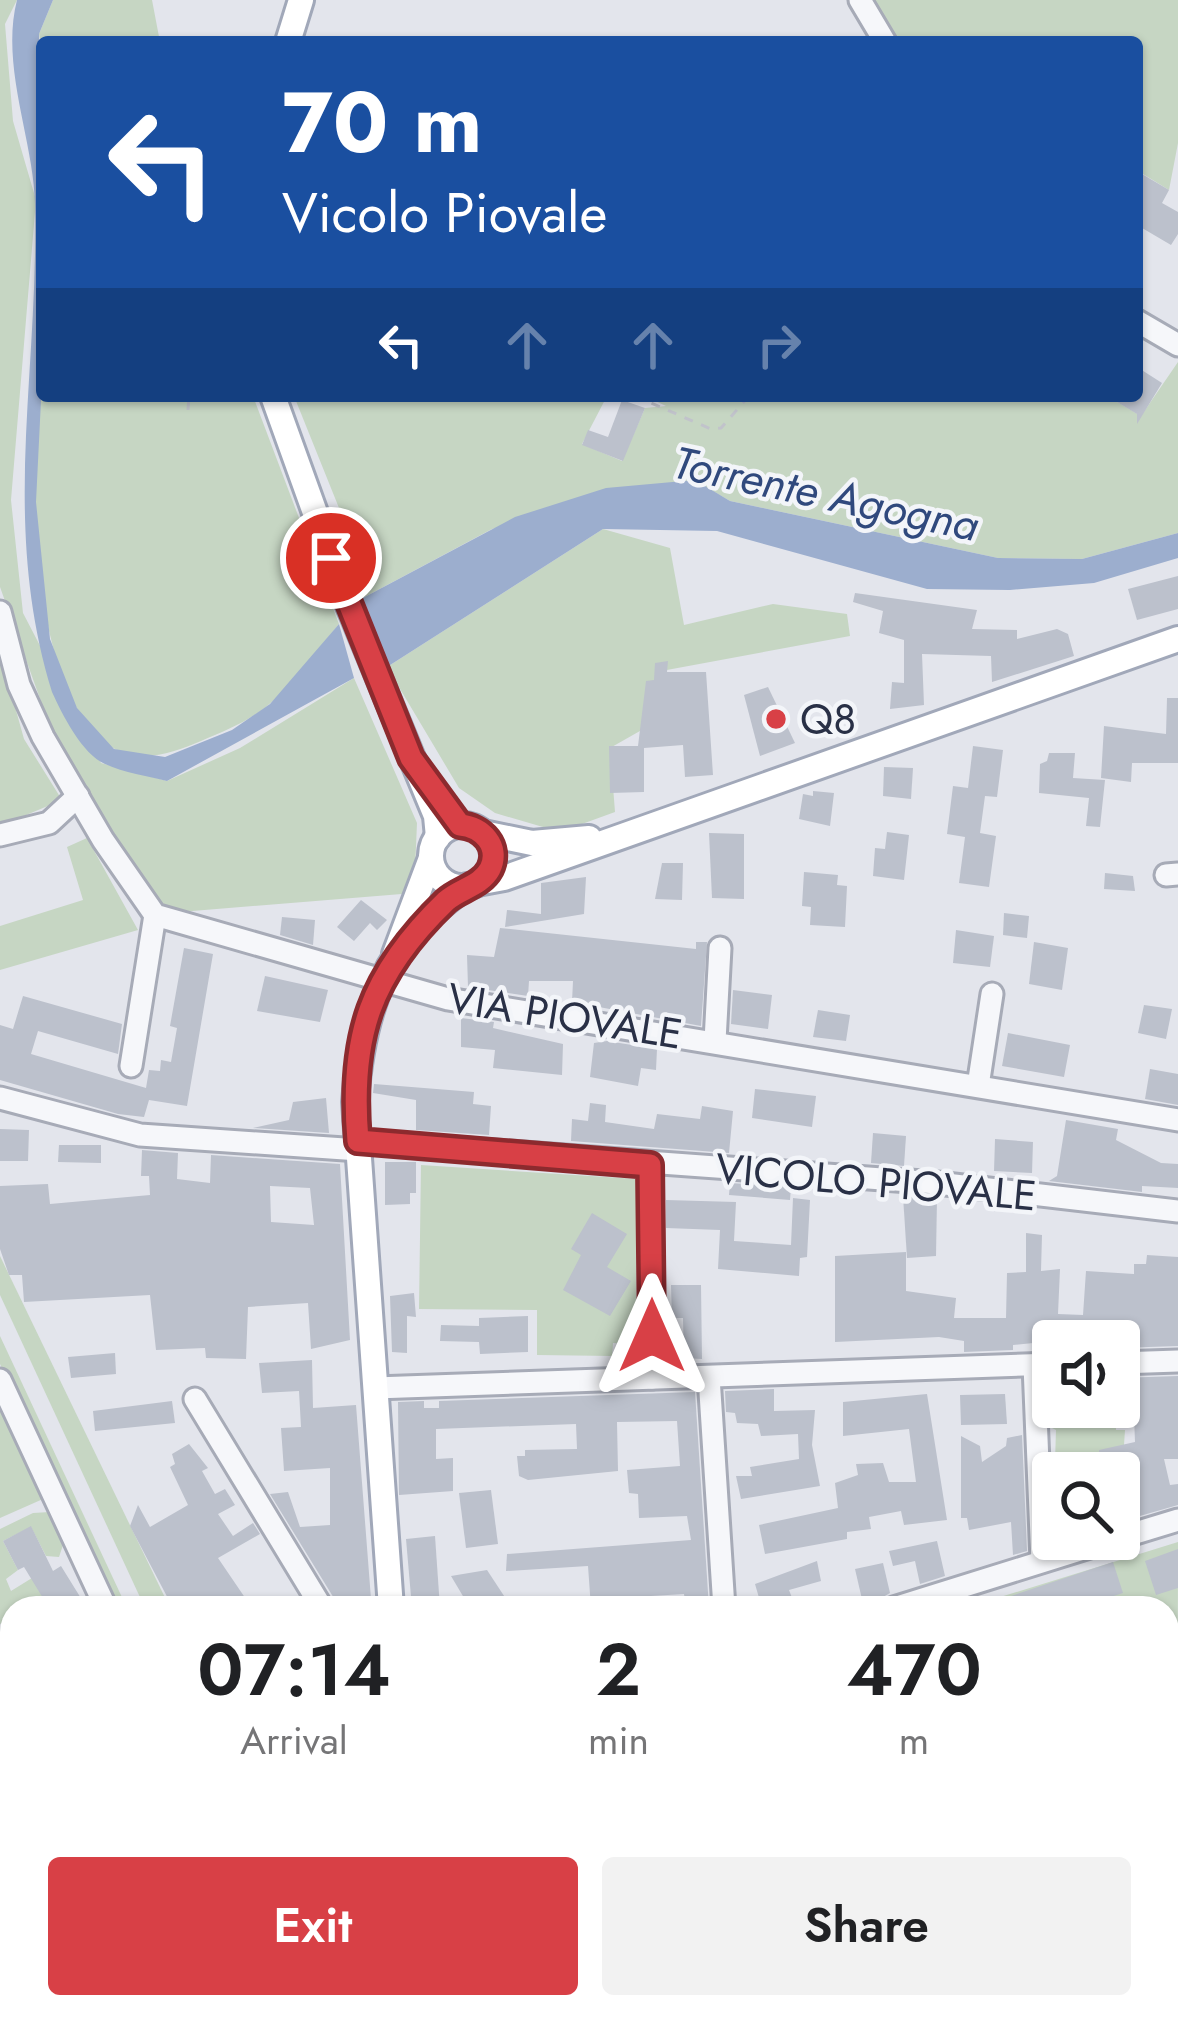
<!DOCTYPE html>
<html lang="en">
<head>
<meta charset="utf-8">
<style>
  body { margin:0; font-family:Jost,sans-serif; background:#f2f2f2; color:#202124; height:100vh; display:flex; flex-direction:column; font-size:45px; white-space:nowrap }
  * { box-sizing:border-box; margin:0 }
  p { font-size:39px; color:#757577 }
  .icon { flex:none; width:66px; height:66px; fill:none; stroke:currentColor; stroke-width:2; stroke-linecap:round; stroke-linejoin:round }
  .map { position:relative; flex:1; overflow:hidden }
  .panel { position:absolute; left:0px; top:1596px; width:1179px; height:423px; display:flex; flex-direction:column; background:#fff; border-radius:36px 36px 0 0; box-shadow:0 3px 9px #0004 }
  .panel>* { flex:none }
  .hud { position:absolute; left:36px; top:36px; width:1107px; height:366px; border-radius:12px; box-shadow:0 3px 9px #0004; background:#1a4fa0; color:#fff; overflow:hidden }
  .controls { position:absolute; left:1032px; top:1320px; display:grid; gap:24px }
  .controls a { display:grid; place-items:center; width:108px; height:108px; border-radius:12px; background:#fff; box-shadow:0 3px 9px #0004; font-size:60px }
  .pin { position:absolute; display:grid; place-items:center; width:102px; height:102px; color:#fff; margin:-51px; border:6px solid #fff; border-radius:50%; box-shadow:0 3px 12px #0007 }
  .me { position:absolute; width:132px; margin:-66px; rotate:0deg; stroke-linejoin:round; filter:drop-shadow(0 0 9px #0008) }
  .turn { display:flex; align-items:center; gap:42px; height:252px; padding:0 48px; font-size:54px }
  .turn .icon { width:156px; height:156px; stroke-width:2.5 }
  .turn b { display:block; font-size:84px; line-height:102px }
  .lanes { display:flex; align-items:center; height:114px; padding:0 48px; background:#0003; justify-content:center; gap:60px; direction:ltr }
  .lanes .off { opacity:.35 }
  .eta { display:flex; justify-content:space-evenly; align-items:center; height:204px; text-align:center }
  .eta b { font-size:72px; font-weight:600; line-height:84px }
  .primary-button { display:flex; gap:24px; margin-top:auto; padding:24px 48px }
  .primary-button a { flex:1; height:138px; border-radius:12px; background:#d84046; color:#fff; font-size:48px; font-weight:600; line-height:138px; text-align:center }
  .primary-button a+a { background:#f2f2f2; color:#202124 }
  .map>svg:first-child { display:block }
  .green { fill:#c6d6c3 }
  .water { fill:#9caece }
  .building { fill:#bcc1cc; fill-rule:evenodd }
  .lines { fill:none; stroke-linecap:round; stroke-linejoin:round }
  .minor-casing { stroke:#a7abb7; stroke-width:27 }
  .major-casing { stroke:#a1a8b9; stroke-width:30 }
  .path { stroke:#c1c3cb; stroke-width:3; stroke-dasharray:9 9; stroke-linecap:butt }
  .minor { stroke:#f6f7fa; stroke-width:21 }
  .major { stroke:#fff; stroke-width:24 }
  .route-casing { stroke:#8c2a2e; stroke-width:30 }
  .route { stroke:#d84046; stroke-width:21 }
  .poi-dot { fill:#d84046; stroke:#f3f5f9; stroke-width:4.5 }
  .labels { text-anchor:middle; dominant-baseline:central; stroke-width:9; stroke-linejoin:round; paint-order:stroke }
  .poi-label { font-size:42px; fill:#293046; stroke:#f3f5f9; text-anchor:start }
  .street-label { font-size:42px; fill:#293046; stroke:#f3f5f9 }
  .water-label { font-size:45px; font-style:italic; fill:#30497d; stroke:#f3f5f9 }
</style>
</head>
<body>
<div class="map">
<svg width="1178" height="2018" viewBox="0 0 1178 2018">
  <rect width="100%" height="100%" fill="#e3e5ec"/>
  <!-- green -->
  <g class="green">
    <path d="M0,0H17L5,24L13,121L36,200L11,500L23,613L101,763L167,781L240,748L354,678L417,823L414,893L156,914L53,735L0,587Z"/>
    <path d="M53,0H152L160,42H42V49L39,34Z"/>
    <path d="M871,0H1178V143L1169,190L1143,174L1137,182V42H897Z"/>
    <path d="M1178,362V533L1082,559L998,558L730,501L694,480L492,529L361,599L339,508L294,396H607L582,444L622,461L645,408L666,406L645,396H1107L1141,416Z"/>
    <path d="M42,381V396H253L339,624C316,651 293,685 266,707C245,723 225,731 201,741C174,752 142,765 113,748C27,694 29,469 42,381Z"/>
    <path d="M603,529L670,548L684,625L773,604L847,614L850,636L656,672L647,727L610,748L615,812L560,832L495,813L459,788L387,667Z"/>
    <path d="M0,653L24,739L62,800L0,826Z"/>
    <path d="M87,838L138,930L0,970V926L83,900L67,847Z"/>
    <path d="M421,1165L637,1179L636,1344L613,1343L612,1356L537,1355V1310L419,1309Z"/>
    <path d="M0,1256L170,1608H145L0,1295Z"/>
    <path d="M0,1336L127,1608H111L0,1364Z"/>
    <path d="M1047,1391H1053V1407H1089L1090,1420L1116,1421V1430H1125L1124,1445L1100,1465L1061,1469L1055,1462L1056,1430L1046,1425Z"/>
    <path d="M0,1402L43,1499L0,1518Z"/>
    <path d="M50,1512L63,1545L59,1557L46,1556L31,1527L3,1541L18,1570L6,1579L11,1591L32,1578L49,1608H12V1627L8,1620L0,1624V1529L33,1513Z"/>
    <path d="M1178,1542L1177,2018H588L571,2007H1167V1608H965Z"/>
    <path d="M12,1905V2007H67L69,2016L87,2013L88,2018H0V1908Z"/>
  </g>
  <!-- water -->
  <g class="water">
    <path d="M17,0H53L39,34L42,380L36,502L50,639L77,708L114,749L165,757L232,730L270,704L339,624L354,678L167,781C148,776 124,773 105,764C82,754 62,714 52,692C0,522 39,377 35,204C34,141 0,66 17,0Z"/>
    <path d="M695,480L730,501L998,558L1082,559L1178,533V558L1094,583L1010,590L927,589L717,531L603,529L387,667L361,599L515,517L606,488Z"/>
  </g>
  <!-- building -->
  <g class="building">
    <path d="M1142,174L1169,190L1162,203L1178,212V234L1171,245L1137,225V182Z"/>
    <path d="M1137,367L1162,383L1137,424V414L1107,396H1137Z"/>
    <path d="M622,400L645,408L623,461L582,445L588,430L608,437Z"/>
    <path d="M1178,576V609L1137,620L1128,589Z"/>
    <path d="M855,593L977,610L972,629L1017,630V639L1057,629L1068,634L1074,656L992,682L991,656L922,654L924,705L890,709L892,682L904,683V640L879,633L883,611L853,602Z"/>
    <path d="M668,661L667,672H706L713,775L685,777L683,745L644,748V792L610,793L609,746H638L646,681L654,680L655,663Z"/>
    <path d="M768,687L795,743L760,756L744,695Z"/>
    <path d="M1167,698H1178V763H1132L1131,782L1101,778L1104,726L1166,734Z"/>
    <path d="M973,746L1003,750L997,797L985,796L980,833L996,836L989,887L959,883L965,837L947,834L953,786L968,788Z"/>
    <path d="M1049,753H1075L1073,778L1105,780L1100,827L1086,826L1089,798L1039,793L1040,764L1047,761Z"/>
    <path d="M884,767L913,768L911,799L883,796Z"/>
    <path d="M813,791L834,793L830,826L799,819L803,794L813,796Z"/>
    <path d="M887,832L909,835L904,880L873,876L875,848L885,849Z"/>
    <path d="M709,833L744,834V899L712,898Z"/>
    <path d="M662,863H683L682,900L655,899Z"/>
    <path d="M804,872L838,875L837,885L847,886L845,927L810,925L811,907L802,906Z"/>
    <path d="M1105,873L1133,876L1135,891L1104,889Z"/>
    <path d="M586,877L584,914L505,927L507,910L541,914V883Z"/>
    <path d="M361,900L387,920L377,930L370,923L354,941L337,927Z"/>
    <path d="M1004,913L1029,916L1027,938L1003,935Z"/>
    <path d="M282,917L315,920L313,945L280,935Z"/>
    <path d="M500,928L696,949V942H707L701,1026L572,1002L573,981H529L528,996L468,987L467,955L494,957Z"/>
    <path d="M956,930L994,936L990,967L953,963Z"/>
    <path d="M1034,942L1068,948L1062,990L1029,984Z"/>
    <path d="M184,948L213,954L187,1106L149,1100L144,1117L118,1114L0,1080V1025L13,1029L23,996L122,1024L118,1054L38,1031L31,1054L146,1088L149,1070L160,1071L161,1060L171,1062L177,1028L170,1026Z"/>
    <path d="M265,976L328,990L320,1022L257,1011Z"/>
    <path d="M733,990L772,995L768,1029L731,1024Z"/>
    <path d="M1144,1005L1172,1009L1166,1039L1138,1033Z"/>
    <path d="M818,1010L850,1015L846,1041L813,1037Z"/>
    <path d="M461,1018L494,1022L493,1028L563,1044L562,1075L493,1068L495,1050L461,1047Z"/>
    <path d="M1008,1033L1070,1045L1064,1077L1002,1066Z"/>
    <path d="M607,1041L657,1049L656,1070L641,1068L638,1086L590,1077L594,1043Z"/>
    <path d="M1150,1069L1178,1074V1105L1145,1099Z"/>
    <path d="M374,1084L474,1092L473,1104L491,1106L489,1135L416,1130V1100L373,1093Z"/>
    <path d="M755,1089L816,1096L812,1127L752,1118Z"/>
    <path d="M326,1098L329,1133L253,1128L289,1120L293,1102Z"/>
    <path d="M590,1103L606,1105L605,1122L654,1129L657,1114L700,1119L702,1106L733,1111L729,1153L571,1141L572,1119L588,1121Z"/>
    <path d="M1066,1120L1118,1129L1116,1140L1161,1163L1178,1164V1188L1142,1186V1192L1049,1181L1057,1176Z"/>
    <path d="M0,1129L29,1130L28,1161H0Z"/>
    <path d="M873,1133L906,1136L904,1166L871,1163Z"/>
    <path d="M995,1139L1033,1142L1032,1173L994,1171Z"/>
    <path d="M59,1145H101V1163L58,1162Z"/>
    <path d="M142,1150L178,1153L177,1179L210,1183L211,1155L340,1164L350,1340L311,1349L308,1303L248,1307L246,1359L206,1358L205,1348L156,1350L150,1295L24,1302L22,1275H9L0,1249V1186L48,1184L50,1204L150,1195L149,1176H141ZM270,1186L310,1188L314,1225L271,1222Z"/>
    <path d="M385,1162H416V1193H410V1204L385,1205Z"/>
    <path d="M730,1183L791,1187L790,1200L729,1195Z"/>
    <path d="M903,1196L937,1198L936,1256L907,1258Z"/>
    <path d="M793,1198L810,1200L807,1257L800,1258L799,1276L718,1269L720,1230L666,1228V1200L736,1202L734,1241L791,1245Z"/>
    <path d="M592,1213L627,1234L607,1267L631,1281L610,1316L563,1290L581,1255L571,1249Z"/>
    <path d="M1026,1233L1042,1235L1041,1271L1060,1269L1058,1314L1083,1315L1086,1271L1134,1274V1264H1146L1147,1255L1178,1257V1346L1119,1348V1341H1053L1013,1345V1350L964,1352V1341L939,1337L835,1342V1256L906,1252V1291L956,1298L954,1318H1006L1007,1273L1026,1272Z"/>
    <path d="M671,1285H701L702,1359L684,1358L683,1318H672Z"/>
    <path d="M414,1293L416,1317L407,1316V1353L392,1352L390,1296Z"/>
    <path d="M528,1316V1352L480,1354L479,1342L440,1341L441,1325L479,1326V1318Z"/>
    <path d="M115,1353L116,1374L71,1378L68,1357Z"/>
    <path d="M312,1360L313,1408L356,1405L371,1599L336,1600L340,1608L270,1494L288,1492L300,1527L330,1525V1468L284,1471L281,1428L301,1427L299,1391L262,1393L259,1363Z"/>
    <path d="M1178,1376V1459H1164L1170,1485L1178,1484V1505L1119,1522V1473H1100L1099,1450L1135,1442L1133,1390L1119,1392V1378Z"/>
    <path d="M774,1389V1411L815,1410L812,1445L820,1486L741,1499L736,1476H752L750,1467L799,1459L798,1434L761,1436L758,1424L737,1423L735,1413L726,1412L725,1391Z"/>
    <path d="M695,1392L709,1608H686L684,1594L618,1598L619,1608H591L588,1566L506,1571L507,1554L691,1540L687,1516L639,1518L638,1494L629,1493L627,1470L680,1466L677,1421L617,1422L618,1471L528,1480L519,1476L517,1456H525V1450L577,1449L576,1424L436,1429V1459L453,1458V1491L399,1495L398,1402L424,1401V1408H439V1401Z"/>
    <path d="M927,1394L947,1520L904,1525L901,1511L869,1517L871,1529L847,1532V1539L765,1554L759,1525L838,1508L835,1483L858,1475L856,1464L883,1463L889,1482H916L909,1429L843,1436V1402Z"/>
    <path d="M1005,1394L1007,1424L961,1425L960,1395Z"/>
    <path d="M172,1401L175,1423L95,1431L93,1411Z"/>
    <path d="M1022,1435L1027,1551L1013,1555L1011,1522L969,1530L967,1518H961V1436L980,1446L982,1462L1006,1446L1007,1438Z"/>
    <path d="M189,1444L208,1468L202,1471L215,1494L225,1489L235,1505L218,1514L233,1536L253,1523L260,1534L218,1558L252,1608H206L201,1600L173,1608L130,1526L138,1505L150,1527L188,1505L170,1467L175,1464L172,1454Z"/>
    <path d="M491,1490L498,1544L466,1548L459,1493Z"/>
    <path d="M31,1526L53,1571L61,1566L87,1608H49L24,1567L18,1570L3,1541Z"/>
    <path d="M435,1536L440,1608H412L406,1539Z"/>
    <path d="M937,1541L945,1576L920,1584L915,1561L893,1566L889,1551Z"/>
    <path d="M1178,1549V1588L1156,1595L1145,1561Z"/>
    <path d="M817,1561L821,1581L789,1590L796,1608H762L755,1584Z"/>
    <path d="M1113,1562L1123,1593L1076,1608H975Z"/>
    <path d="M883,1563L890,1593L864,1608L855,1569Z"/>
    <path d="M487,1570L512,1608H470L451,1576Z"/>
  </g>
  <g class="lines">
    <defs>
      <g id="minor">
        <path d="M860,0L885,42"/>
        <path d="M1137,321L1178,345"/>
        <path d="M0,612L19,685L43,737L103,840L155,915L448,999L1178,1120"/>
        <path d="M0,835L49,823L78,796"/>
        <path d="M1166,875L1178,874"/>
        <path d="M715,1041L720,948"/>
        <path d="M131,1066L155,915"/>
        <path d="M978,1086L992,994"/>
        <path d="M0,1098L140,1135L359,1150"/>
        <path d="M358,1141L937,1183L1178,1211"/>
        <path d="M651,1165L652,1378"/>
        <path d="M1119,1363L1178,1361"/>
        <path d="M1034,1365L1042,1561"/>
        <path d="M709,1377L724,1608"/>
        <path d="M0,1380L106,1608"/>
        <path d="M375,1388L1053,1364"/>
        <path d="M195,1399L322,1608"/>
        <path d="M1119,1538L1178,1520"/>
        <path d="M894,1608L1115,1539"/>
        <path d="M1167,1847H1178"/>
        <path d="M0,1871L12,1860"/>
        <path d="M749,2018L756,2007"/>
      </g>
      <g id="major">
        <path d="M288,42L301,0"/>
        <path d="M273,396L345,596L436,816L438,837"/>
        <circle cx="462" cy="856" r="31"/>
        <path d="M483,833L532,843L589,838"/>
        <path d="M477,883L504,878L1178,639"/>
        <path d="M395,954L431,858"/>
        <path d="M391,1608L355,1102C362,1008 385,942 467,886"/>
        <path d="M0,1899L12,1895"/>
        <path d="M556,2007L572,2018"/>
      </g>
    </defs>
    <!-- minor casing -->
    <use href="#minor" class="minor-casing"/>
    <!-- major casing -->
    <use href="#major" class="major-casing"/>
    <!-- path -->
    <g class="path">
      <path d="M635,396L711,429L721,428L749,396"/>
      <path d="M188,410L189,396"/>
    </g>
    <!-- minor -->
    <use href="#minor" class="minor"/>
    <!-- major -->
    <use href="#major" class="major"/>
  </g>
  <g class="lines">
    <defs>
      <path id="route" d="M331,558L411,758L460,825C482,827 501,846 490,869C481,886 459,889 446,901C370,974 349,1037 358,1141L650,1165L652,1336"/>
    </defs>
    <!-- route casing -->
    <use href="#route" class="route-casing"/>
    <!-- route -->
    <use href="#route" class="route"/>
  </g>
  <!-- markers -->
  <circle class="poi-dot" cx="776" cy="719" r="12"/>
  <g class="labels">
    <!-- poi labels -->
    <g class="poi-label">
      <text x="800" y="719">Q8</text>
    </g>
    <!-- street labels -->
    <g class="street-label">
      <text transform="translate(565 1016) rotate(9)">VIA PIOVALE</text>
      <text transform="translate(876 1182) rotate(5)">VICOLO PIOVALE</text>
    </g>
    <!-- water labels -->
    <g class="water-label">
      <text transform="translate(826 494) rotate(12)">Torrente Agogna</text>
    </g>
  </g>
</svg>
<div class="controls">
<a><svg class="icon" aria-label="sound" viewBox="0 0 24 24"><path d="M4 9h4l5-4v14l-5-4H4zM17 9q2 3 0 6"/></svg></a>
<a><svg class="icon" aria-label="search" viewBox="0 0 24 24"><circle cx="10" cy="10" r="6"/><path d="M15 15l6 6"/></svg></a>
</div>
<div class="pin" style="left:331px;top:558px;background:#d93025"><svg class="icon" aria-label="arrive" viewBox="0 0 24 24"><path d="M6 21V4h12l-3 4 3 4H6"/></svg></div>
<svg class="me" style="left:652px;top:1336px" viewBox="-20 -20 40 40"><path d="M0-17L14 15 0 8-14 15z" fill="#d84046" stroke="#fff" stroke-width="4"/></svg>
<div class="hud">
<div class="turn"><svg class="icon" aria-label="left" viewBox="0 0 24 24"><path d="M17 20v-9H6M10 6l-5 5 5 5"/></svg><div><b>70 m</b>Vicolo Piovale</div></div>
<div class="lanes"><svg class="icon" aria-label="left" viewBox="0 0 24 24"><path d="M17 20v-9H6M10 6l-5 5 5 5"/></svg><svg class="icon off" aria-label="ahead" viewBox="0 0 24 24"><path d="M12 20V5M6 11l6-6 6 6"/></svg><svg class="icon off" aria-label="ahead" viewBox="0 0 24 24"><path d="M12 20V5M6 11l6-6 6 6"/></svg><svg class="icon off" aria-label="right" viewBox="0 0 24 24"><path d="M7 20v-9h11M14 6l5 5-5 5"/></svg></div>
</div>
<section class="panel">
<div class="eta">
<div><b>07:14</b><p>Arrival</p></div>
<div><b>2</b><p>min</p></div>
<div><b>470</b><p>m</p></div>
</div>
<div class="primary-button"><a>Exit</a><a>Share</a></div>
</section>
</div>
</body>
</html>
